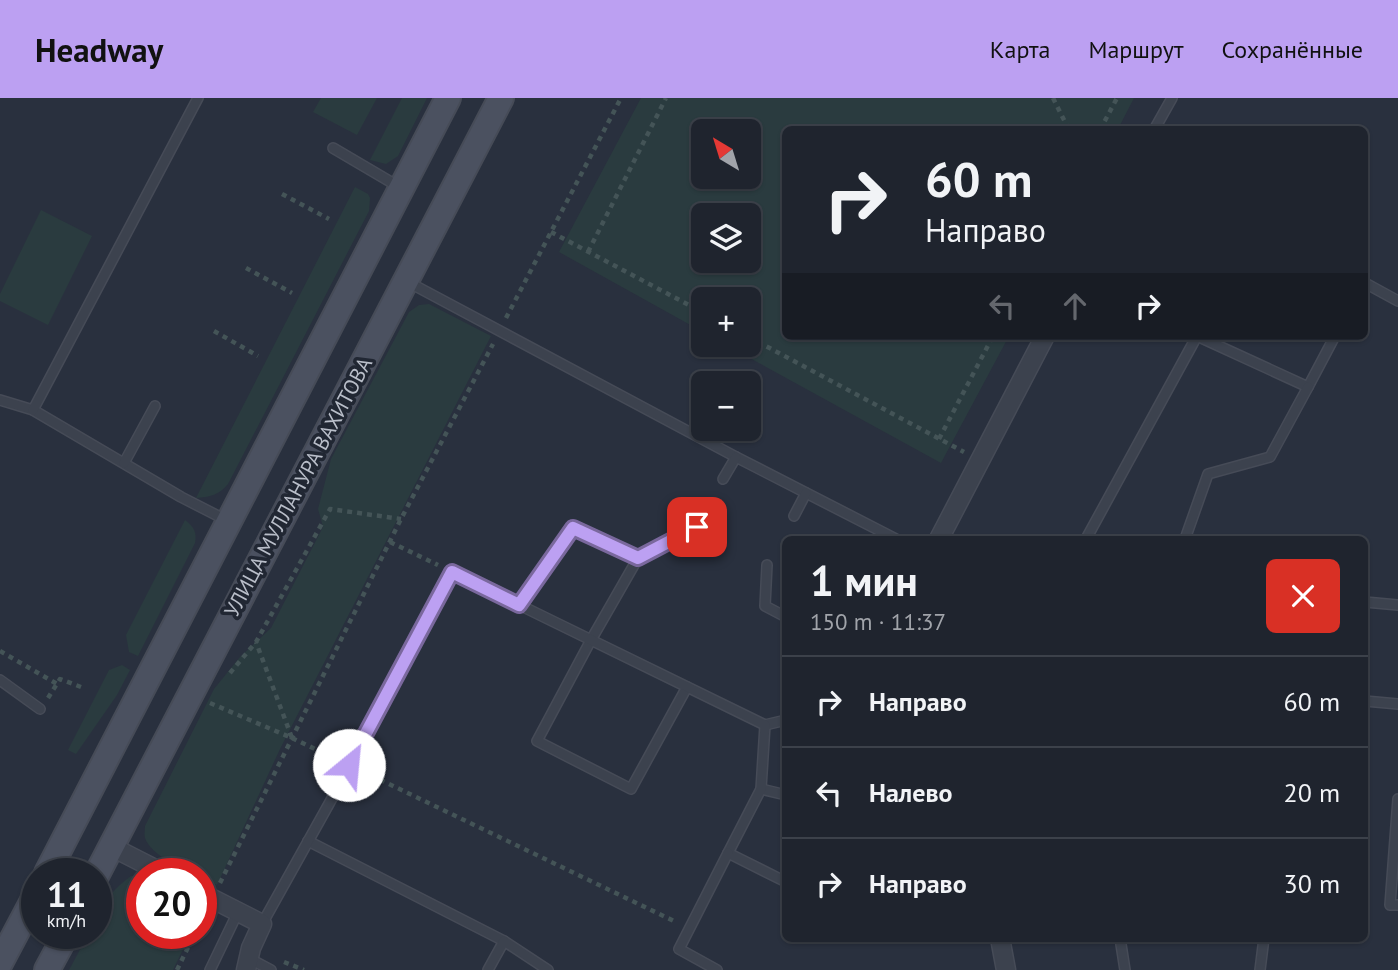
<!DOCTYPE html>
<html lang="ru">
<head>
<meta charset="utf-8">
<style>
  body { margin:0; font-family:"PT Sans",sans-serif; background:#272c36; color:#f1f3f6; height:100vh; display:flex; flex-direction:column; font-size:26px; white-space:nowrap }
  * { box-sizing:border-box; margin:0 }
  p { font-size:23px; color:#a1a4aa }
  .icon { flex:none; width:38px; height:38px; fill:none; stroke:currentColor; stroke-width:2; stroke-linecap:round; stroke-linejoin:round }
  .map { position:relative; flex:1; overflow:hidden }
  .details { position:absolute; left:782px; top:438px; width:586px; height:406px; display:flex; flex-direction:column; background:#1f242e; border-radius:10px; box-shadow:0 2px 5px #0004,0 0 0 2px #3c414a }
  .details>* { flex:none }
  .hud { position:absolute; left:782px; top:28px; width:586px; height:214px; border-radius:10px; box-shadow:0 2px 5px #0004,0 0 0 2px #3c414a; background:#1f242e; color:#f1f3f6; overflow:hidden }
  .needle { width:46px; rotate:322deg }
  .controls { position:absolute; left:691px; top:21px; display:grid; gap:14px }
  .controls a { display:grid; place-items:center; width:70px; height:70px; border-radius:10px; background:#1f242e; box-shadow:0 2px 5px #0004,0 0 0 2px #3c414a; font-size:35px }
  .speed { position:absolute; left:21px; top:760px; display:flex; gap:14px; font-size:35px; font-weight:700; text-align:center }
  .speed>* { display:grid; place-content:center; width:91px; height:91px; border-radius:50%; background:#1f242e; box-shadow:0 2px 5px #0004,0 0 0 2px #3c414a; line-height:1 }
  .speed small { font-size:18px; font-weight:400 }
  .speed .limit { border:10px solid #d22; background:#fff; color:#111 }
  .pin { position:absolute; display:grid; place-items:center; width:60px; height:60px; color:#fff; margin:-30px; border-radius:14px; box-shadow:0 4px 10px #0006 }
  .me { position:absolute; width:77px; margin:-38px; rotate:28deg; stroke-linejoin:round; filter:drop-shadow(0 0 5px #0008) }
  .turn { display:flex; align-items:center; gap:24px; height:147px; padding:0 28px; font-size:32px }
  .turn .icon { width:91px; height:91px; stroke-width:2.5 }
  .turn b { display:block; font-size:49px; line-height:60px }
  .lanes { display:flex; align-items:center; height:66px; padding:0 28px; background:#0003; justify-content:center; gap:35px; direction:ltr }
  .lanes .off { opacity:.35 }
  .round { display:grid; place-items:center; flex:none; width:74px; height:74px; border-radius:10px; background:#272c36 }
  .headline { display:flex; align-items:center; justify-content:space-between; height:119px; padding:0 28px }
  h1 { font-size:42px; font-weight:800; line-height:52px }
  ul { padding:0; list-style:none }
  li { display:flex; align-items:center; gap:21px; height:91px; padding:0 28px; border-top:2px solid #3c414a }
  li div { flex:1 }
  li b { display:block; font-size:26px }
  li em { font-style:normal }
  header { display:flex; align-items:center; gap:42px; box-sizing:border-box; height:98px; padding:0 35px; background:#bca0f2; color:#111 }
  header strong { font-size:33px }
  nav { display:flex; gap:38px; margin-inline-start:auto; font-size:24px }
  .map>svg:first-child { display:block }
  .green { fill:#2a3b3f; fill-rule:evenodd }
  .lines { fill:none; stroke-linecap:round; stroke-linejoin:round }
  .lane-casing { stroke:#464b57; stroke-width:12 }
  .street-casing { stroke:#464b57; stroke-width:21 }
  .secondary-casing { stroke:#464b57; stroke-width:28 }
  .path { stroke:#445457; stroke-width:4.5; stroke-dasharray:5 5; stroke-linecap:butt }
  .lane { stroke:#3c424e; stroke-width:9 }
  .street { stroke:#3c424e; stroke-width:18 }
  .secondary { stroke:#4b5160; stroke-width:24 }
  .route-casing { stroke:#7a689d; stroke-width:18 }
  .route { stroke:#bca0f2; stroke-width:12 }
  .labels { text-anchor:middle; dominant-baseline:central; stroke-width:7; stroke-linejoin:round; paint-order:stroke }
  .street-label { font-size:21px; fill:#b9bec9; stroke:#212733 }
</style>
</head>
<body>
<header>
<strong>Headway</strong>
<nav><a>Карта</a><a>Маршрут</a><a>Сохранённые</a></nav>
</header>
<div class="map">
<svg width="1398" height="872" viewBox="0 0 1398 872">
  <rect width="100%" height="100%" fill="#29303e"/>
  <!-- green -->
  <g class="green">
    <path d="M321,0H377L357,37L313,14Z"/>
    <path d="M402,0H427L398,58L386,66L370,62Z"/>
    <path d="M641,0H1134L1118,31L786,32V238H1009L941,365L726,247H749V201H704L703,234L559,154ZM749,33V79H704V33ZM749,117V163H704V117Z"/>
    <path d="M355,89L368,96L370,100L369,113L228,386C219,397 210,399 196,400Z"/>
    <path d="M41,112L92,138L48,227L0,203V196Z"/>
    <path d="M429,206L491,238L280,651L217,787L201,780V775C185,775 150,756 145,740C144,736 145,732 145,728L214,591L240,559L271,530L323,429L318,411L331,361L409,214L419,207Z"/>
    <path d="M185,422C194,429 197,434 195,445L138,558L129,554L126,537Z"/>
    <path d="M122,567L130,572L117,597L76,656L68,652L109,572Z"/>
    <path d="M131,778L142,779V835H191L173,872H69L89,835H96C96,810 112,792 131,778Z"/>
  </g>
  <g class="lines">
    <defs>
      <g id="lane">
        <path d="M1154,32L1172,0"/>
        <path d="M333,50L401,90"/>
        <path d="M408,184L736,359L896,441"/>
        <path d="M1365,185L1398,203"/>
        <path d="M1197,238L1308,289L1335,238"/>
        <path d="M0,302L33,312L181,399L226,422"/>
        <path d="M33,312L198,0"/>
        <path d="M124,365L155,308"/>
        <path d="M723,381L736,359"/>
        <path d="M794,418L806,395"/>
        <path d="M1086,441L1197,238"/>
        <path d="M1185,441L1208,376L1270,359L1308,289"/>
        <path d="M767,467L765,508L786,519"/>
        <path d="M1365,504L1398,507"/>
        <path d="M520,507L574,430L638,460"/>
        <path d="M0,582L40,611"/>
        <path d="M687,589L631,691L537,643L591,542L638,460L697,429"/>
        <path d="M1365,603L1398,606"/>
        <path d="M765,627L786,622"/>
        <path d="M761,691L786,697"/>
        <path d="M1398,701L1390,807H1398"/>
        <path d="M308,743L504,843"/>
        <path d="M262,826L330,704L452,474L765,627L761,691L728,755L786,784"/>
        <path d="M1120,840L1125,872"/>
        <path d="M250,861L271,872"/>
        <path d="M210,872L238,814"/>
        <path d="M488,872L504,843L548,872"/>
        <path d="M717,872L679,851L728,755"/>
        <path d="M1260,872L1264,840"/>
      </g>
      <g id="street">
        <path d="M939,441L1045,238"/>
        <path d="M112,749L163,775"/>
        <path d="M201,795L262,826L251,850L246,872"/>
        <path d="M1000,840L1006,872"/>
      </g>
      <g id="secondary">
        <path d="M47,775L448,0"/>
        <path d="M96,778L501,0"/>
        <path d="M0,865L37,795"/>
        <path d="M47,872L67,835"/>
      </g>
    </defs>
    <!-- lane casing -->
    <use href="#lane" class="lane-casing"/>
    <!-- street casing -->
    <use href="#street" class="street-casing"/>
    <!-- secondary casing -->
    <use href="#secondary" class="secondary-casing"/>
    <!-- path -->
    <g class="path">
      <path d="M1053,0L1069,32"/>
      <path d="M1100,32L1117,0"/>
      <path d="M282,96L329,121"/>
      <path d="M551,134L704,215"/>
      <path d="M588,154L666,0"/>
      <path d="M246,170L292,195"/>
      <path d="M506,220L621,0"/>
      <path d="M214,233L258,258"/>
      <path d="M749,239L964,354"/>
      <path d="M939,341L993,238"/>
      <path d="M390,444L438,467"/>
      <path d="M0,553L57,586"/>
      <path d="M230,575L256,544L330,411L401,421"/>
      <path d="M48,600L60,581L81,589"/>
      <path d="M210,605L292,640L256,544"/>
      <path d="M292,640L338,662"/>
      <path d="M362,673L676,824"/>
      <path d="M220,785L401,421L493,246"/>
      <path d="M284,864L304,872"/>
      <path d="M177,872L195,835"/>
    </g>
    <!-- lane -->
    <use href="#lane" class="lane"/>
    <!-- street -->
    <use href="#street" class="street"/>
    <!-- secondary -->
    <use href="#secondary" class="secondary"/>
  </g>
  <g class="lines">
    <defs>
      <path id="route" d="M349,667L452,474L519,507L573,430L638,460L697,429"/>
    </defs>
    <!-- route casing -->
    <use href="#route" class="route-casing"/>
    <!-- route -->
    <use href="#route" class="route"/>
  </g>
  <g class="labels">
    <!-- street labels -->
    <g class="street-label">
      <text transform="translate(298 389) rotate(-62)">УЛИЦА МУЛЛАНУРА ВАХИТОВА</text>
    </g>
  </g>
</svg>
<div class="controls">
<a><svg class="needle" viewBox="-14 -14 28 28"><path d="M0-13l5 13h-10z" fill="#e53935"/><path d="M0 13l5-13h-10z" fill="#a1a4aa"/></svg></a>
<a><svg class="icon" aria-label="layers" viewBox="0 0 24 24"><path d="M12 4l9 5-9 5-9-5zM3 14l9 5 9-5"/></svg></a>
<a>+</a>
<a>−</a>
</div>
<div class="speed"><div>11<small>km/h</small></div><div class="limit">20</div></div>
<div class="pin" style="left:697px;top:429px;background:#d93025"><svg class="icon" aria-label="arrive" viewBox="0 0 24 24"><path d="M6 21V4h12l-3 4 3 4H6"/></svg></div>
<svg class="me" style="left:349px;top:667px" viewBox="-20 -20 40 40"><circle r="19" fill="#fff"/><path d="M0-13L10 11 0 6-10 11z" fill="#bca0f2"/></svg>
<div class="hud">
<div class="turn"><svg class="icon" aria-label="right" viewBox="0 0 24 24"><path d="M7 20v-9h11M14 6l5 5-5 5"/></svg><div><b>60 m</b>Направо</div></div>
<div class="lanes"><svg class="icon off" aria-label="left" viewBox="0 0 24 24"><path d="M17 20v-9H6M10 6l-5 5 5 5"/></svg><svg class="icon off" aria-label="ahead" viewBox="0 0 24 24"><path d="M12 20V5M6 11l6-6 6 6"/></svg><svg class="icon" aria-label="right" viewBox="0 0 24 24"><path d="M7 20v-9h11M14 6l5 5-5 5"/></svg></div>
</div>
<section class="details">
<div class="headline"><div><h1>1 мин</h1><p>150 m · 11:37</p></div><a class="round" style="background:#d93025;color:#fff"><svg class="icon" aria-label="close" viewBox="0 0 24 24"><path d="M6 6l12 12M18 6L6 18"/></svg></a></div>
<ul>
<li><svg class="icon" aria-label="right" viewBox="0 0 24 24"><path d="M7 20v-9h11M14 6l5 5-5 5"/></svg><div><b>Направо</b></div><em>60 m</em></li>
<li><svg class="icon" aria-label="left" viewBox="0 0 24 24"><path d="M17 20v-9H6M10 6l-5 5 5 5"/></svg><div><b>Налево</b></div><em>20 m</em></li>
<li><svg class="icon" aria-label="right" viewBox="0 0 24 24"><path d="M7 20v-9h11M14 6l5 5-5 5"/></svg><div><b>Направо</b></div><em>30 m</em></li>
</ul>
</section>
</div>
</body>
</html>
